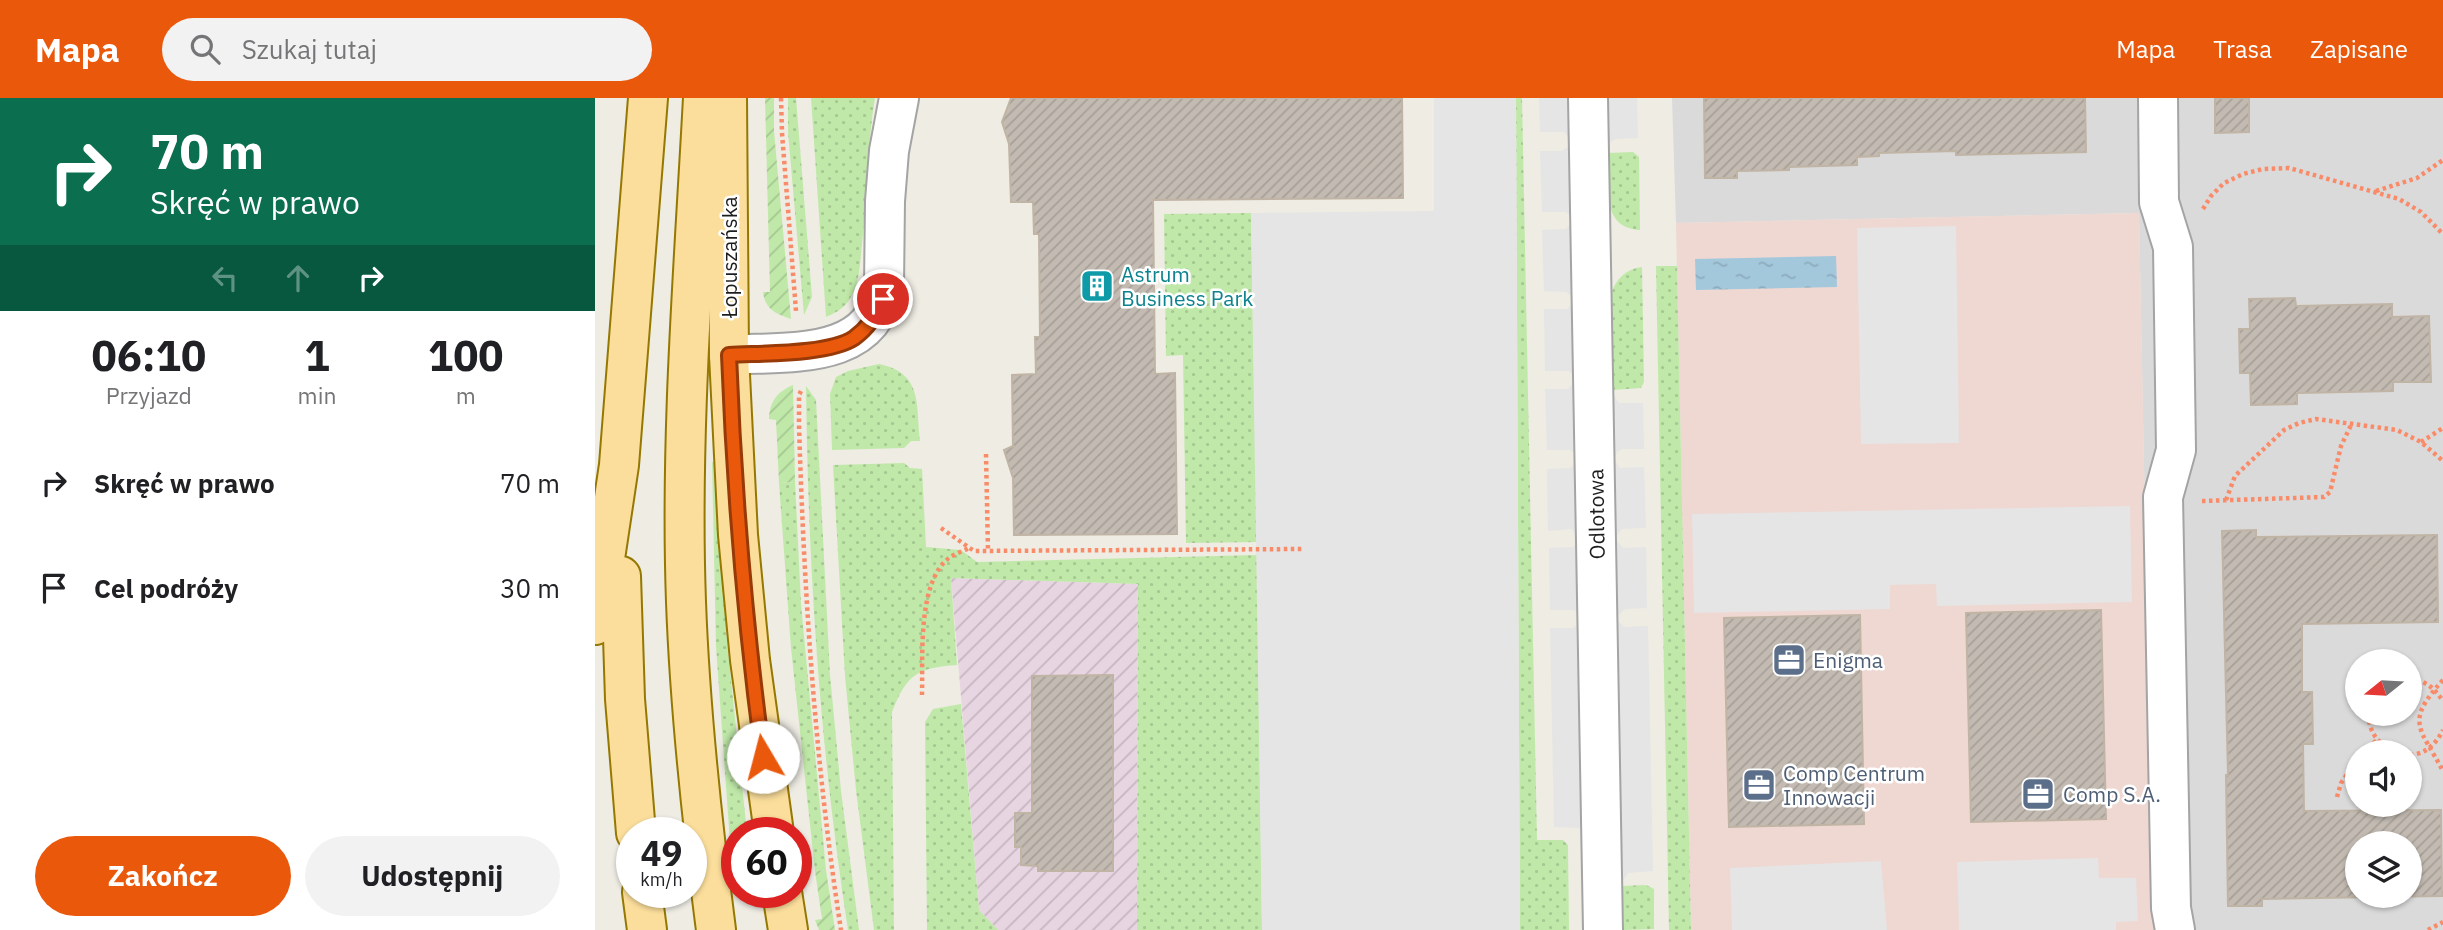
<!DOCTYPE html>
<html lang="pl">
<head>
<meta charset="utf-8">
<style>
  body { margin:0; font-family:"IBM Plex Sans",sans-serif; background:#f2f2f2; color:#202124; height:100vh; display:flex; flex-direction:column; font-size:26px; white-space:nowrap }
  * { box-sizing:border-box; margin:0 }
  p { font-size:23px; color:#757577 }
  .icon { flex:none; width:38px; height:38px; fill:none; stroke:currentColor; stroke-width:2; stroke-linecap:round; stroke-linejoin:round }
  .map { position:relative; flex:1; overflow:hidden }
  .sheet { display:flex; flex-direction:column; background:#fff; width:595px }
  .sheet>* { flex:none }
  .banner { background:#0b6e4f; color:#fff; overflow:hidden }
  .needle { width:46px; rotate:252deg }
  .buttons { position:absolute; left:1750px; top:551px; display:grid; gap:14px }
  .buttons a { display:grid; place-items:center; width:77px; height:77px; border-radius:50%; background:#fff; box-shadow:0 2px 5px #0004; font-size:35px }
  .speed { position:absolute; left:21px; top:719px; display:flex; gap:14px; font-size:35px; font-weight:700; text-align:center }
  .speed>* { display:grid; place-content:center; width:91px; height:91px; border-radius:50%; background:#fff; box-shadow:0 2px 5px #0004; line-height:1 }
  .speed small { font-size:18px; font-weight:400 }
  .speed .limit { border:10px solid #d22; background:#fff; color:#111 }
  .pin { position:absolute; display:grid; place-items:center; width:60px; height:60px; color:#fff; margin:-30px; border:4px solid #fff; border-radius:50%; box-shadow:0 2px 7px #0007 }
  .me { position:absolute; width:77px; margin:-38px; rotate:352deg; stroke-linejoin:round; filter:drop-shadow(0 0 5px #0008) }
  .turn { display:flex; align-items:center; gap:24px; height:147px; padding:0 35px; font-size:32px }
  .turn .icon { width:91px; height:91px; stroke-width:2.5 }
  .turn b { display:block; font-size:49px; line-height:60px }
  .lanes { display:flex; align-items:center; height:66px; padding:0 35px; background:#0003; justify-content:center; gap:35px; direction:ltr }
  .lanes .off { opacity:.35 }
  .eta { display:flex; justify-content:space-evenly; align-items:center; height:119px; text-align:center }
  .eta b { font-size:42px; font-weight:700; line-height:49px }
  .button { display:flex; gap:14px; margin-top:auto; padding:14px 35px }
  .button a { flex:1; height:80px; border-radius:42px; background:#ea580c; color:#fff; font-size:28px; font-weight:700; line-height:80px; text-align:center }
  .button a+a { background:#f2f2f2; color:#202124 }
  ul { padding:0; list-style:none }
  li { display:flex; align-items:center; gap:21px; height:105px; padding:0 35px }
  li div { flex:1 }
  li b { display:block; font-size:26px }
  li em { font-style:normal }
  header { display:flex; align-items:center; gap:42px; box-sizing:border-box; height:98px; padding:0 35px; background:#ea580c; color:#fff }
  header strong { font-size:33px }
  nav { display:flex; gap:38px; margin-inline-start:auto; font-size:24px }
  .search { width:490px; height:63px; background:#f2f2f2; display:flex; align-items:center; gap:18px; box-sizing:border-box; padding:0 24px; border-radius:38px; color:#757577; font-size:26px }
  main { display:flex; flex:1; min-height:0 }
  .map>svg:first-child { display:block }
  .residential { fill:#dbdada; fill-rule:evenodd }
  .commercial { fill:#efd7d2 }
  .industrial { fill:url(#industrial-furrows) }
  .grass { fill:url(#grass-dots) }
  .garden { fill:url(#garden-furrows) }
  .parking { fill:#e5e5e5 }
  .water { fill:url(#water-ripples) }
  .building { fill:url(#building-hatch); stroke:#c0b4a5; stroke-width:2; fill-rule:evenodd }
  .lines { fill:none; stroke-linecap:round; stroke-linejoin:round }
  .minor-casing { stroke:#a4a4a4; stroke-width:42 }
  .major-casing { stroke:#957801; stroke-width:42 }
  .path { stroke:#f98b69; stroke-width:4.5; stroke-dasharray:3.5 3.5; stroke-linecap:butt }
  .minor { stroke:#fff; stroke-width:38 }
  .major { stroke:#fbde9b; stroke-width:38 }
  .route-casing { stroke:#983908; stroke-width:18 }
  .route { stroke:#ea580c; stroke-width:12 }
  .labels { text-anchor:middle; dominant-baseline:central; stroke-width:5; stroke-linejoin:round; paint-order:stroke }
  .street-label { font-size:21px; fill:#1d1d1d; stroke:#fff }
  .culture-label { font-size:21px; fill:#0d838f; stroke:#fff; text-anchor:start }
  .service-label { font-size:21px; fill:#4e5e75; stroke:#fff; text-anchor:start }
</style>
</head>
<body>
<header>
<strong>Mapa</strong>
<div class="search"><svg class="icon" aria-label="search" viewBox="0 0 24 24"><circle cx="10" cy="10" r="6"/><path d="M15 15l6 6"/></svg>Szukaj tutaj</div>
<nav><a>Mapa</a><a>Trasa</a><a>Zapisane</a></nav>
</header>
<main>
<section class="sheet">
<div class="banner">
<div class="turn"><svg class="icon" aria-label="right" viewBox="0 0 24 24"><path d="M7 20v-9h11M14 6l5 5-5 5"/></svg><div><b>70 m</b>Skręć w prawo</div></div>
<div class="lanes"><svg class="icon off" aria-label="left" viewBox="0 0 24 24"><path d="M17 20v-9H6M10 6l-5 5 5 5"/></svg><svg class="icon off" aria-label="ahead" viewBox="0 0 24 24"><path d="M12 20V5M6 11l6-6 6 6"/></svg><svg class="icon" aria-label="right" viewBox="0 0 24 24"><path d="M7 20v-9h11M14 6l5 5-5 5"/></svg></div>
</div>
<div class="eta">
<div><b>06:10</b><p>Przyjazd</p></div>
<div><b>1</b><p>min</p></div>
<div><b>100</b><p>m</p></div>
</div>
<ul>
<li><svg class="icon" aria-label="right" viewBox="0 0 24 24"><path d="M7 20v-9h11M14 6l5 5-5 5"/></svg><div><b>Skręć w prawo</b></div><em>70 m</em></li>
<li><svg class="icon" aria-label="arrive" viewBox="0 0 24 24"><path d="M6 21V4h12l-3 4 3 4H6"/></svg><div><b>Cel podróży</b></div><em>30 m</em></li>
</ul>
<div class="button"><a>Zakończ</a><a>Udostępnij</a></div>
</section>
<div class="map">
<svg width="1848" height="832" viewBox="0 0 1848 832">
  <defs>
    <pattern id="industrial-furrows" width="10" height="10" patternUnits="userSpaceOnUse" patternTransform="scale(1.75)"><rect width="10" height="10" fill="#e7d5e1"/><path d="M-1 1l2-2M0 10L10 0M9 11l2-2" fill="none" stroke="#c6b6c1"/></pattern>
    <pattern id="grass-dots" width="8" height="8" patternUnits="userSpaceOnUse" patternTransform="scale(1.75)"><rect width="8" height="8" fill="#c0e9a9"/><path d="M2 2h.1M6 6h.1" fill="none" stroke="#a5c791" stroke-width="1.8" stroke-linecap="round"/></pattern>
    <pattern id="garden-furrows" width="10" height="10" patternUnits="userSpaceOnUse" patternTransform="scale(1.75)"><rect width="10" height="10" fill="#c0e9a9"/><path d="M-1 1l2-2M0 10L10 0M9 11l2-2" fill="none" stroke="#a5c791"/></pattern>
    <pattern id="water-ripples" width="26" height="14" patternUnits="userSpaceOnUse" patternTransform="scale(1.75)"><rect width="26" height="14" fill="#a3c8dc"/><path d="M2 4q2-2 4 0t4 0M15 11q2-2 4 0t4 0" fill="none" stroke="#8cabbc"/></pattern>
    <pattern id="building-hatch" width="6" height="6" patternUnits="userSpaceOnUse" patternTransform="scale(1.75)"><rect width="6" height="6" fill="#c3bbb2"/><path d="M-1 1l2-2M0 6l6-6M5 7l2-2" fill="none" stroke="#a7a099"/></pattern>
  </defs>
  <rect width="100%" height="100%" fill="#eeece3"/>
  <!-- residential -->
  <path class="residential" d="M1077,0H1848V832H1558L1544,115L1081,125ZM1762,564H1815V616H1762ZM1762,654H1815V707H1762ZM1762,746H1815V798H1762Z"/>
  <!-- commercial -->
  <path class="commercial" d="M1544,115L1558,832H1096L1081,125Z"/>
  <!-- industrial -->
  <path class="industrial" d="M356,480L543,486L542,832H403L384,812Z"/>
  <!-- grass -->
  <g class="grass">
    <path d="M193,0H201L217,199L209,217L193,34Z"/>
    <path d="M216,0H280C272,48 272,97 267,146C265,163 265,185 256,199C250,210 242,214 231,219Z"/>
    <path d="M921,0H927L942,742H968L973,747L974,832H925Z"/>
    <path d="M1038,54L1044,59L1045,132C1004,130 1014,84 1013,55Z"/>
    <path d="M656,115L662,444L591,445L588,257L571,258L569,116Z"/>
    <path d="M1061,168H1082L1096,832H1074Z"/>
    <path d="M1047,169L1049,284L1046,290L1017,292L1016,197C1020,181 1031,171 1047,169Z"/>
    <path d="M284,266C328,275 321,307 325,343H316L309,350L237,352L235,296L241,279L253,273Z"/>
    <path d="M211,288L221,302L235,577L246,693L264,832H253C225,652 213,470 211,288Z"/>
    <path d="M117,364H122L132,544L152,735H142V743L135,744L121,548Z"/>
    <path d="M309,365L315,370L327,371L331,449L366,452L382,464L662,457L667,832H542L543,486L356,480L362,567C322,570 312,576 297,614L299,832H279L261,692L250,578L238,367Z"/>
    <path d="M200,384L206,506L231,772L220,773L196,550L184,385Z"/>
    <path d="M366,606L384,812L403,832H332L330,624L338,611Z"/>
    <path d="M1051,787L1059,791V831L1029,832L1027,788Z"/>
  </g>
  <!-- garden -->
  <g class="garden">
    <path d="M170,0H179V33L196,221C181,216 170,211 168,194H175Z"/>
    <path d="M198,287L200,384L184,385L181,322L174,321C175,303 182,294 198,287Z"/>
    <path d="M231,772L240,832H224L220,822L227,821L220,773Z"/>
  </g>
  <!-- parking -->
  <g class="parking">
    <path d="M839,0H921L925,832H667L656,115L839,113Z"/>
    <path d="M944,0H975V41L969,34H945Z"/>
    <path d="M1011,0H1042L1043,40L1021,41L1014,45L1012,50Z"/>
    <path d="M976,45L977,120L971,114H947L945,53H967L973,49Z"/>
    <path d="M978,124V199L971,194L949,193L947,132L971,131Z"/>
    <path d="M1361,128L1364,345L1266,346L1262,130Z"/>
    <path d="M979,205L981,279L974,273H950L949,211H972Z"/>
    <path d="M981,282L983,357L975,352H952L950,291H973Z"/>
    <path d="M1018,296L1024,305H1048L1049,351H1027L1022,354L1020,359Z"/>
    <path d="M1020,363L1025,370L1049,369L1051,430L1027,431L1021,438Z"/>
    <path d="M982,364L984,439L976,431L953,433L952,371L975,370Z"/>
    <path d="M1535,408L1537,504L1342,508L1341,486L1295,487V511L1099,515L1097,416Z"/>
    <path d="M1021,442L1028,450L1051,449L1052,510L1030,511L1023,517Z"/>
    <path d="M984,443L986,518L979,512H955L954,450L978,449Z"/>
    <path d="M1023,523L1029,529L1053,528L1058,773L1033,775L1027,784Z"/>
    <path d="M984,526L990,739L984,730L959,729L955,530H978Z"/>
    <path d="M1503,760L1504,780H1541L1543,823L1521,824V832H1364L1362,764Z"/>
    <path d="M1286,763L1292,832H1137L1135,770Z"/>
  </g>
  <!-- water -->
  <path class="water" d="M1241,158L1242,189L1101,192L1100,161Z"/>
  <!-- building -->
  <g class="building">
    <path d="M416,0H807L808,100L558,102L560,276L580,275L582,436L419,437L418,380L409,352L418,348L417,277L441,276L440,239H445L444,136H439L438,104H416L414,46L407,24Z"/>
    <path d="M1109,0H1490L1491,54L1361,57V53L1284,55V58L1262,59V67L1194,69V72L1142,73V80H1110Z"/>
    <path d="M1620,0H1654V34L1620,35Z"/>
    <path d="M1700,200L1701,208L1797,206V219L1834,218L1836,284H1798V293L1702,295V306L1656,307L1655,275H1645L1644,231H1655L1654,201Z"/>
    <path d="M1661,432V439L1842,437L1843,524L1707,526V594H1717L1718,646H1708L1709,713L1846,712L1847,798L1667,801V808H1633L1631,677H1633L1627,433ZM1762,746H1815V798H1762Z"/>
    <path d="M1506,512L1511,721L1376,724L1371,515Z"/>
    <path d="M1265,517L1269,726L1134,729L1129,520Z"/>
    <path d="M518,577V773H443V768L426,767V749H420V715H437V578Z"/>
  </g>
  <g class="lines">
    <defs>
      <g id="minor">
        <path d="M993,0L1008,832"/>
        <path d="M1563,0L1564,104L1578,149L1581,352L1568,399L1576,810L1580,832"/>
        <path d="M134,257C192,253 279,264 289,188L290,103L294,53L304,0"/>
      </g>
      <g id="major">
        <path d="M108,0C99,168 85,336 91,504C95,613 107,724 121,832"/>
        <path d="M132,0L134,257L143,437L155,562L179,735"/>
        <path d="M26,478L30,601L41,735"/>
        <path d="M0,527L24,367L53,0"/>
        <path d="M47,794L52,832"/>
        <path d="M187,794L193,832"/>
      </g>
    </defs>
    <!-- minor casing -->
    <use href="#minor" class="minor-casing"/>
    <!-- major casing -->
    <use href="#major" class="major-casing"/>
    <!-- path -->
    <g class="path">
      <path d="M186,0L187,35L201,213"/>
      <path d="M1781,93L1822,80L1848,62"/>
      <path d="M1608,111L1616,98L1629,85L1648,76L1668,71L1694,70L1804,101L1826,114L1848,136"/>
      <path d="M206,293L204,297V327C209,495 220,665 246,832"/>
      <path d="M1826,344L1848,330"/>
      <path d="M391,356L393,453"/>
      <path d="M1631,402L1640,378L1689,332L1704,325L1721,321L1802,332L1826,344L1848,363"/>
      <path d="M1607,403L1729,399L1735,394L1746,348L1757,325"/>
      <path d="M346,430L379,453L709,451"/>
      <path d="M1815,580C1831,583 1839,590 1848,603"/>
      <path d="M1848,582C1809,625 1825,629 1848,673"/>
      <path d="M327,597C328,560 322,484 354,460C360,456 368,453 374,450"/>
      <path d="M1774,616C1773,634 1784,647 1800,654"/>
      <path d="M1768,654L1782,642"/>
      <path d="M1815,657C1831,656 1841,646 1848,632"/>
      <path d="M1742,699L1746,685L1762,662"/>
      <path d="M1833,832L1848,824"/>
    </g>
    <!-- minor -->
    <use href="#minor" class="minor"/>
    <!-- major -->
    <use href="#major" class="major"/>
  </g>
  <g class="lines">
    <defs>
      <path id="route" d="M168,659C150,525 139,391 134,257C166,255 233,257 259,240C273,230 282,216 288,201"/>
    </defs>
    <!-- route casing -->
    <use href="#route" class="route-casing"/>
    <!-- route -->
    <use href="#route" class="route"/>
  </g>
  <!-- icons -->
  <defs>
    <symbol id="building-square" viewBox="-11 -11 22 22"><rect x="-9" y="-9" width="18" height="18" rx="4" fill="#0f9aa8" stroke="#fff"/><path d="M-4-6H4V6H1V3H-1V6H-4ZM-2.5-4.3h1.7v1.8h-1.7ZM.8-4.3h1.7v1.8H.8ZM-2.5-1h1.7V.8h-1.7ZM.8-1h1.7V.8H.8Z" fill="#fff"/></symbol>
    <symbol id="office-square" viewBox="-11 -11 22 22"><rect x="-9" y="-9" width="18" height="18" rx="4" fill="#5c6f8a" stroke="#fff"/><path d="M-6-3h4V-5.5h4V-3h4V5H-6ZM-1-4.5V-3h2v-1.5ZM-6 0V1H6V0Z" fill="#fff"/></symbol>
  </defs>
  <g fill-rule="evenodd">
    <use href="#building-square" x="483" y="169" width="38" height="38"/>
    <use href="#office-square" x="1175" y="543" width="38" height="38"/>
    <use href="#office-square" x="1145" y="668" width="38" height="38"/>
    <use href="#office-square" x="1424" y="677" width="38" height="38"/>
  </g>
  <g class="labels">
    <!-- street labels -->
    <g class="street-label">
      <text transform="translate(134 159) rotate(-90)">Łopuszańska</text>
      <text transform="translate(1001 416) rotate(-91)">Odlotowa</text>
    </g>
    <!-- culture labels -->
    <g class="culture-label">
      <text x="526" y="176">Astrum<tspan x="526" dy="24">Business Park</tspan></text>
    </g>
    <!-- service labels -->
    <g class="service-label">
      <text x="1218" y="562">Enigma</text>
      <text x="1188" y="675">Comp Centrum<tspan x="1188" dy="24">Innowacji</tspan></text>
      <text x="1468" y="696">Comp S.A.</text>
    </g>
  </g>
</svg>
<div class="buttons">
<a><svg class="needle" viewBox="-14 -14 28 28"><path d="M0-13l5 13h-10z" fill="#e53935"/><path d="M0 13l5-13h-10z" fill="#757577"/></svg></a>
<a><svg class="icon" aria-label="sound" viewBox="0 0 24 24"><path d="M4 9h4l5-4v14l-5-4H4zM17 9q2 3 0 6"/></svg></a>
<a><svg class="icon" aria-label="layers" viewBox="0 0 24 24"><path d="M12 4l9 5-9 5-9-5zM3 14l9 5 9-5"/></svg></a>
</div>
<div class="speed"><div>49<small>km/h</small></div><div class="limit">60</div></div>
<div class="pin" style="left:288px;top:201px;background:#d93025"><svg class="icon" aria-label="arrive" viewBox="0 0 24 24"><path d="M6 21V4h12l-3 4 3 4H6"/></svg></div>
<svg class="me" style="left:168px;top:659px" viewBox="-20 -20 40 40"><circle r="19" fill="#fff"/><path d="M0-13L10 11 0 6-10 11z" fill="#ea580c"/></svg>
</div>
</main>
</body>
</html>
